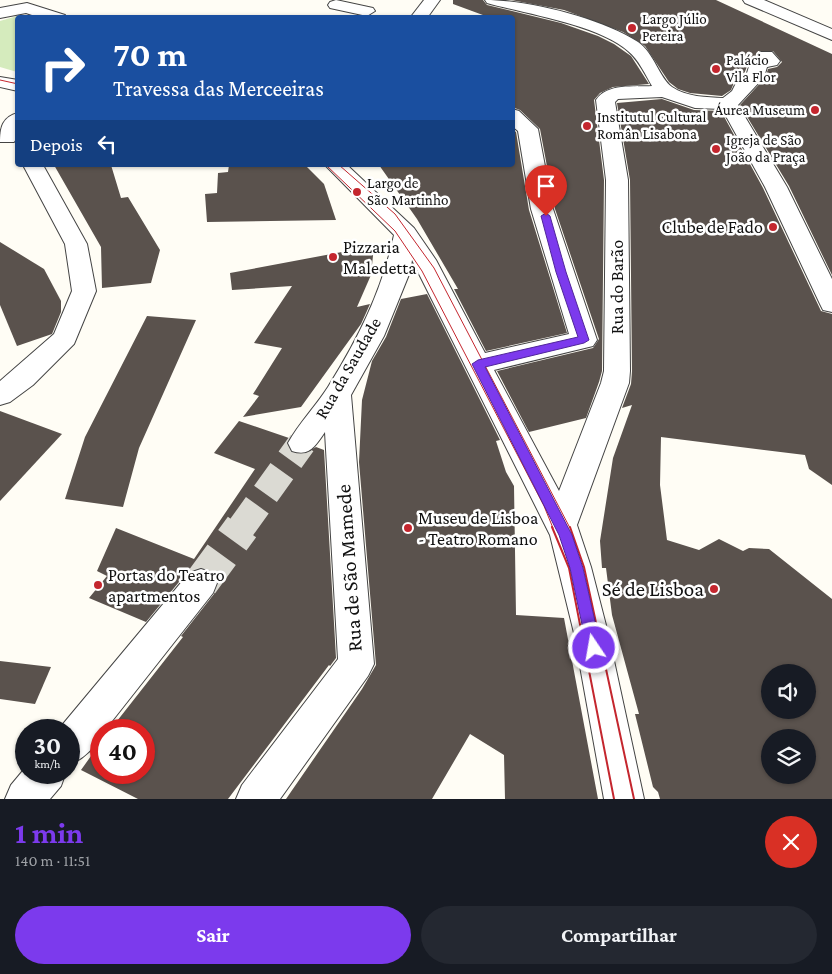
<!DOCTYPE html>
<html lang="pt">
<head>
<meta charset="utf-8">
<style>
  body { margin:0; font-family:"Crimson Pro",serif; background:#242831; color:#f1f3f6; height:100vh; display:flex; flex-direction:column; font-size:19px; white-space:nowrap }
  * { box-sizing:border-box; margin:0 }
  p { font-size:16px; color:#9ea1a6 }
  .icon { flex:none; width:28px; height:28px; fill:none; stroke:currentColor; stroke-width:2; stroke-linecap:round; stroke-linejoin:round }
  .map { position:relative; height:799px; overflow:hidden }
  .sheet { display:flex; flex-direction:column; background:#171b24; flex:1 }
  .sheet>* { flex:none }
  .hud { position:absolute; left:15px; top:15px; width:500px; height:152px; border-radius:5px; box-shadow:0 1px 4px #0004; background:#1a4fa0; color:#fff; overflow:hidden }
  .tools { position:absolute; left:761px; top:664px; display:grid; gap:10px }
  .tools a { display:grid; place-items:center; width:55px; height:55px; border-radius:50%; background:#171b24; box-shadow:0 1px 4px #0004; font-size:25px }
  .speed { position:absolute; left:15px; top:719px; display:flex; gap:10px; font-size:25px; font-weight:700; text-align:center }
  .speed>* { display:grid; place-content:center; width:65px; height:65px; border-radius:50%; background:#171b24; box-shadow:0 1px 4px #0004; line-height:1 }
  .speed small { font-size:12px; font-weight:400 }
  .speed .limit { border:8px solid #d22; background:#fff; color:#111 }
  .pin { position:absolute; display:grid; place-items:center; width:42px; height:42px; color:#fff; margin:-51px -21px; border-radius:50% 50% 50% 0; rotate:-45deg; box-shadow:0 0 5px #0007 }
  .pin .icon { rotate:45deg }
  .me { position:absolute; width:55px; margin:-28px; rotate:348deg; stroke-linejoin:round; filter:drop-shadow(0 0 4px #0008) }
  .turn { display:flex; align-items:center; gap:18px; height:105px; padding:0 15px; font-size:22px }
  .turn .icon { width:65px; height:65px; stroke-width:2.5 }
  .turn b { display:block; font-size:35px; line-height:42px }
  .then { display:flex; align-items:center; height:48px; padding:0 15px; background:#0003; gap:10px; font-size:19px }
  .round { display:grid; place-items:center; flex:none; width:52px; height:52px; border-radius:26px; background:#242831 }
  .overview { display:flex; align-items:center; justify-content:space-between; height:85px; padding:0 15px }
  h1 { font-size:30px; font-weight:700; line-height:38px; color:#7c3aed }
  .button { display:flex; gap:10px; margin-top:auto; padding:10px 15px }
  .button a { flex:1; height:58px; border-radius:30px; background:#7c3aed; color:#fff; font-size:20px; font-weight:700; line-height:58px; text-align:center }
  .button a+a { background:#242831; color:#f1f3f6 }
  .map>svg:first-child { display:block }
  .green { fill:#d5ebbd }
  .building { fill:#5a524d; fill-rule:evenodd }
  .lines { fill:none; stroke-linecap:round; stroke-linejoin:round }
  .minor-tunnel-far1 { stroke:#dbdad3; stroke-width:28; stroke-dasharray:28 14; stroke-linecap:butt }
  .minor-tunnel { stroke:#dbdad3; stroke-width:35; stroke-dasharray:35 18; stroke-linecap:butt }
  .minor-casing { stroke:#444; stroke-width:2 }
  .minor { fill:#fff; fill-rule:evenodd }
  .tram-far1 { stroke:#c4262e; stroke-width:1 }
  .tram { stroke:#c4262e; stroke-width:2 }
  .route { fill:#7c3aed; stroke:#51269a }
  .poi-dot { fill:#c4262e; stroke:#fff; stroke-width:2 }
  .labels { text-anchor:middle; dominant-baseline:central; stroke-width:5; stroke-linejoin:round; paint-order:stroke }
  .far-poi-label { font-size:15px; fill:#111; stroke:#fff; text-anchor:start }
  .poi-label { font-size:18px; fill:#111; stroke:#fff; text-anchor:start }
  .street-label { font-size:18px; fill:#111; stroke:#fff }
  .near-street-label { font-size:21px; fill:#111; stroke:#fff }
  .near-poi-label { font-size:21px; fill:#111; stroke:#fff; text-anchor:end }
</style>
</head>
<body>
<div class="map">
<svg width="832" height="799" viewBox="0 0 832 799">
  <rect width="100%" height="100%" fill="#fffdf5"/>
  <!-- green -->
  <path class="green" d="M17,16L19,17L17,72L0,67V21Z"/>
  <!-- building -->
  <g class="building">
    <path d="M453,0H483L487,5L561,23L598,36L614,44L631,56L649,84L613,87L600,93L594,100L604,180L602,371L599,382L586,418L529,432L497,371L593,348L599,339L555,209L540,129L520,110L512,107V18H491L453,4Z"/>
    <path d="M511,0H716L832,54V275L789,186L740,105L765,78L768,69L777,67L782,62L773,51H758L756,57L750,59L744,74L735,80L731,90L722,96L690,93L678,89L669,82L645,46L623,32L564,10Z"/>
    <path d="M662,99L694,110L721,111L763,188L821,311L832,314V485L809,469L805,455L661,437L660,485L667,540L699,550L719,539L743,551L749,548L769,549L832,599V799H660L658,792L653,787L635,714H639L612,615L606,568H602L600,541L613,458L632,405L622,408L631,384L632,371L630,180L617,103ZM770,672H808V710H770ZM770,738H808V775H770Z"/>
    <path d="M512,129L516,132L529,210L567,333L486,351L454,289H458L417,219L379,165H512Z"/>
    <path d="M54,165H111L121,198L128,197L160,250L151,283L102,288L101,247Z"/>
    <path d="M229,165H305L324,184L336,220L207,222L205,194L217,193L218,173L228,172Z"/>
    <path d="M0,242L44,269L61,301V312L52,334L17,346L0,305Z"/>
    <path d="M374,246L371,275L357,307L370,304L366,313L361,324L301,407L243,417L259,396L253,394L282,348L254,343L292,286L232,290L230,273Z"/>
    <path d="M427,294L500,440L496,441L506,472L514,486L516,615L564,618L598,799H505L504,755L470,734L432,799H286L362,689L376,665L359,462L362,400L372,361L386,337L401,299Z"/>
    <path d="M147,316L196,320L139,448L123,507L65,499L85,437Z"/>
    <path d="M0,411L62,434L0,501Z"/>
    <path d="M239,421L289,438L286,444L292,453L304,454L316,447L324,450L336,658L330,666L329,665L228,799H138L81,770L101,742V772H144V730H110L183,637L181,636L214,594L219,582L214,571L202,567L188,571L146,622L89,598L107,576L97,571L116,528L194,559L255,469L214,453Z"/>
    <path d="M0,661L51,667L35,704L0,699Z"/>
  </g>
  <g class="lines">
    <!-- minor-tunnel-far1 -->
    <path class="minor-tunnel-far1" d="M241,528L302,443"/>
    <!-- minor-tunnel -->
    <path class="minor-tunnel" d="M201,583L242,527"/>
    <defs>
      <g id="minor">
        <path d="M336,0L373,8L375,11L367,16L330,8L328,5L330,2Z"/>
        <path d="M424,0H440L427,18H410Z"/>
        <path d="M485,0C529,0 600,18 638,42C654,53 660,79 672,87C686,97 707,97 723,98L732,91L737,81C750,78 746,69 752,60L759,58L757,56L760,52H772L780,61L777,65L767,67L764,77L738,105L787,187L832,279V312L823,310L820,304L765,187L722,109L695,108L662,97L618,99L615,102L628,180L630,371L629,383L577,525L591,567L608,633L644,799H604L574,633L550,535L412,260L410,272L384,336L351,395L374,664L368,676L280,799H236L242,785L338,659L325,432C315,446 310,457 292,451L288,443C299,423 316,406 328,387C358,339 382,291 394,235L325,165H347L414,228L436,260L485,353L569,334L531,209L518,131L512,126V109L519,111L538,129L553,209L597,340L593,346L494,370L559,491L601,383L604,371L606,180L596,100C607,83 634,87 652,86C645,74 639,60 628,51C599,25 526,14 487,3Z"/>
        <path d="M743,0H764L832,29V40L745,3Z"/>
        <path d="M27,3L65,15L67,18H41L26,13L0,18V8Z"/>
        <path d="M0,77L18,80V91L0,87Z"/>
        <path d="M18,113V136L14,142H0C0,128 2,117 18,113Z"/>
        <path d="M23,165H43L87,244L96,291L74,344L33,385L10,402L0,405V381L54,334L72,291L65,244Z"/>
        <path d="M201,569L213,573L217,583L213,593L105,730H101C101,745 81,760 69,765V730H58L189,573Z"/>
        <path d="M26,767V772H66L61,786L50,799H5L11,785Z"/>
      </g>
    </defs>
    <!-- minor casing -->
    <use href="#minor" class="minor-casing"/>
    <!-- minor -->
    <use href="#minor" class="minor"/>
    <!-- tram-far1 -->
    <g class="tram-far1">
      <path d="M0,80L18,84"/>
      <path d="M326,165L395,231L422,271L544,506L553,528"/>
      <path d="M339,165L395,214L434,268L570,528"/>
    </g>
    <!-- tram -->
    <g class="tram">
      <path d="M552,527L569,568L614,799"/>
      <path d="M570,527L584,567L634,799"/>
    </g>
  </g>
  <!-- route -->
  <path class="route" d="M546,213L550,216L566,272L589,340L584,343L485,367L572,535L583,568L601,648L599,653L594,655L589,653L587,648L570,568L559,535L472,364L478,360L578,337L556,272L541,216Z"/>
  <!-- markers -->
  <g class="poi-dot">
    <circle cx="632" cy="28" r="5"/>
    <circle cx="716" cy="69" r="5"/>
    <circle cx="815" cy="110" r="5"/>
    <circle cx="587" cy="126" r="5"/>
    <circle cx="716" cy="149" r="5"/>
    <circle cx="357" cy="192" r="5"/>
    <circle cx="773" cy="227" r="5"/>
    <circle cx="333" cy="257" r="5"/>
    <circle cx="408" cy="528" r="5"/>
    <circle cx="98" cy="585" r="5"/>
    <circle cx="714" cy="589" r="5"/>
  </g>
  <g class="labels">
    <!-- far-poi labels -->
    <g class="far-poi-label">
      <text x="642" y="19">Largo Júlio<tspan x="642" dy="17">Pereira</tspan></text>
      <text x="726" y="60">Palácio<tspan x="726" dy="17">Vila Flor</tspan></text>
      <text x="805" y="110" text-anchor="end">Áurea Museum</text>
      <text x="597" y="117">Institutul Cultural<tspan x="597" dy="17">Român Lisabona</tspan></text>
      <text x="726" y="140">Igreja de São<tspan x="726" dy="17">João da Praça</tspan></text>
      <text x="367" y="183">Largo de<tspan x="367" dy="17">São Martinho</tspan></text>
    </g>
    <!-- poi labels -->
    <g class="poi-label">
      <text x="763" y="227" text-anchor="end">Clube de Fado</text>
      <text x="343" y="247">Pizzaria<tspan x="343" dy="21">Maledetta</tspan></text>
      <text x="418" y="518">Museu de Lisboa<tspan x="418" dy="21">- Teatro Romano</tspan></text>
      <text x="108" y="575">Portas do Teatro<tspan x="108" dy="21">apartmentos</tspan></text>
    </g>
    <!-- street labels -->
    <g class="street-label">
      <text transform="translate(617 287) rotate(-90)">Rua do Barão</text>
      <text transform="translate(348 368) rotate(-60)">Rua da Saudade</text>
    </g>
    <!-- near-street labels -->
    <g class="near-street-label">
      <text transform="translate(349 568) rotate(-94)">Rua de São Mamede</text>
    </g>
    <!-- near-poi labels -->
    <g class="near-poi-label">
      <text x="704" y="589">Sé de Lisboa</text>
    </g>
  </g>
</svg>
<div class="tools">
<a><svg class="icon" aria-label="sound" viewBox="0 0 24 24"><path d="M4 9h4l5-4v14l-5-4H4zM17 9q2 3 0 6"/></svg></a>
<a><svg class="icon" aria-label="layers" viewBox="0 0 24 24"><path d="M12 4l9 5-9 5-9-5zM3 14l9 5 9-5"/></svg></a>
</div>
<div class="speed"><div>30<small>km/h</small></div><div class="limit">40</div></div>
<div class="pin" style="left:546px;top:216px;background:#d93025"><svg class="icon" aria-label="arrive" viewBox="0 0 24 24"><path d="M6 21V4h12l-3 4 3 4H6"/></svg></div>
<svg class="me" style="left:594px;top:648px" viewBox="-20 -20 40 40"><circle r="17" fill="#7c3aed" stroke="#fff" stroke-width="3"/><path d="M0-11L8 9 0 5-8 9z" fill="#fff"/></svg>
<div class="hud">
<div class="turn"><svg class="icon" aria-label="right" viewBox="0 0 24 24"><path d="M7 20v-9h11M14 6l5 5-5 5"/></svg><div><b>70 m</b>Travessa das Merceeiras</div></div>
<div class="then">Depois<svg class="icon" aria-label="left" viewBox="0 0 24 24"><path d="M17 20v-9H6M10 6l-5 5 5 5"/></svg></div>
</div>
</div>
<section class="sheet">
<div class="overview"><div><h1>1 min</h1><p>140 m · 11:51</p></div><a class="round" style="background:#d93025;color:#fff"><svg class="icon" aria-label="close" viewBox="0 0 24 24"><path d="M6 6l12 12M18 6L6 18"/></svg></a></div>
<div class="button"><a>Sair</a><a>Compartilhar</a></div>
</section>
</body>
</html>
